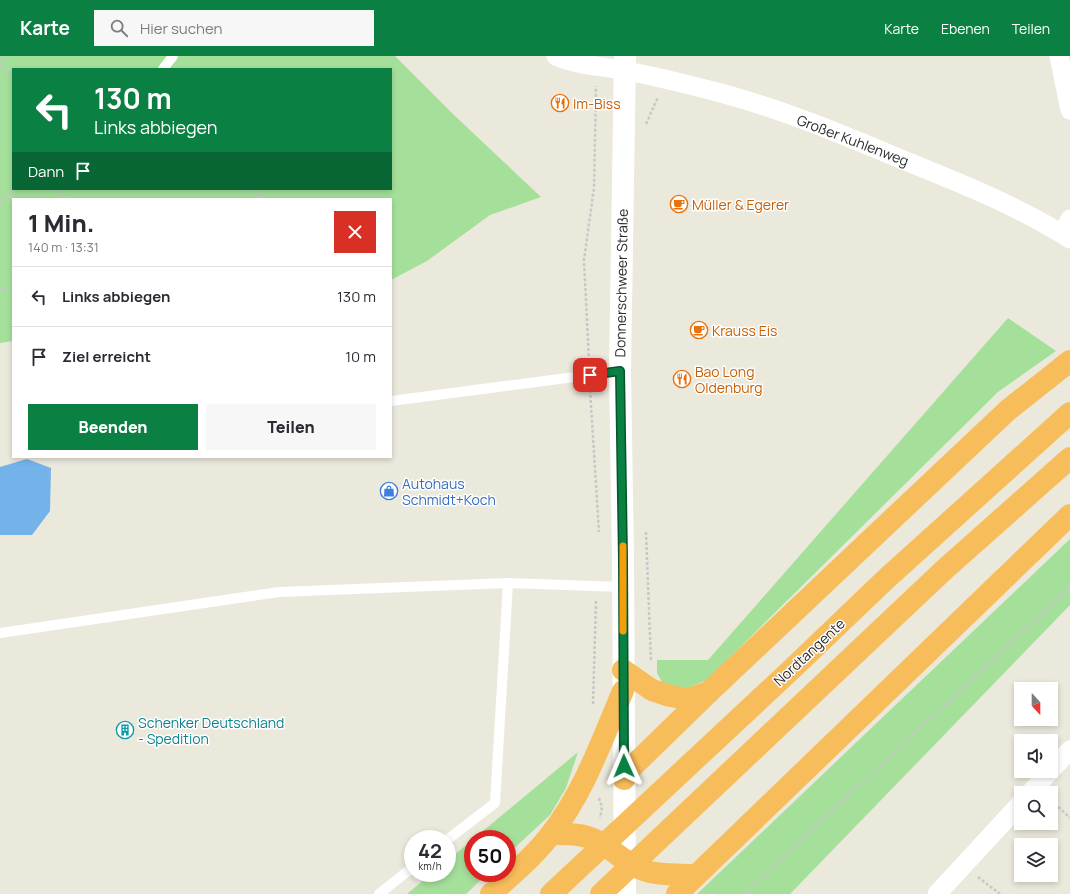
<!DOCTYPE html>
<html lang="de">
<head>
<meta charset="utf-8">
<style>
  body { margin:0; font-family:Manrope,sans-serif; background:#f7f7f7; color:#2b2b33; height:100vh; display:flex; flex-direction:column; font-size:15px; white-space:nowrap }
  * { box-sizing:border-box; margin:0 }
  p { font-size:13px; color:#7c7c81 }
  .icon { flex:none; width:22px; height:22px; fill:none; stroke:currentColor; stroke-width:2; stroke-linecap:round; stroke-linejoin:round }
  .map { position:relative; flex:1; overflow:hidden }
  .drawer { position:absolute; left:12px; top:142px; width:380px; height:260px; display:flex; flex-direction:column; background:#fff; border-radius:0px; box-shadow:0 2px 6px #0003 }
  .drawer>* { flex:none }
  .guide { position:absolute; left:12px; top:12px; width:380px; height:122px; border-radius:0px; box-shadow:0 2px 6px #0003; background:#0b8043; color:#fff; overflow:hidden }
  .needle { width:26px; rotate:159deg }
  .fabs { position:absolute; left:1014px; top:626px; display:grid; gap:8px }
  .fabs a { display:grid; place-items:center; width:44px; height:44px; border-radius:0px; background:#fff; box-shadow:0 2px 6px #0003; font-size:20px }
  .speed { position:absolute; left:404px; top:774px; display:flex; gap:8px; font-size:20px; font-weight:700; text-align:center }
  .speed>* { display:grid; place-content:center; width:52px; height:52px; border-radius:50%; background:#fff; box-shadow:0 2px 6px #0003; line-height:1 }
  .speed small { font-size:10px; font-weight:400 }
  .speed .limit { border:6px solid #d22; background:#fff; color:#111 }
  .pin { position:absolute; display:grid; place-items:center; width:34px; height:34px; color:#fff; margin:-17px; border-radius:8px; box-shadow:0 2px 6px #0006 }
  .me { position:absolute; width:44px; margin:-22px; rotate:359deg; stroke-linejoin:round; filter:drop-shadow(0 0 3px #0008) }
  .turn { display:flex; align-items:center; gap:14px; height:84px; padding:0 16px; font-size:18px }
  .turn .icon { width:52px; height:52px; stroke-width:2.5 }
  .turn b { display:block; font-size:28px; line-height:34px }
  .then { display:flex; align-items:center; height:38px; padding:0 16px; background:#0003; gap:8px; font-size:15px }
  .round { display:grid; place-items:center; flex:none; width:42px; height:42px; border-radius:0px; background:#f7f7f7 }
  .headline { display:flex; align-items:center; justify-content:space-between; height:68px; padding:0 16px }
  h1 { font-size:24px; font-weight:800; line-height:30px }
  .primary-button { display:flex; gap:8px; margin-top:auto; padding:8px 16px }
  .primary-button a { flex:1; height:46px; border-radius:0px; background:#0b8043; color:#fff; font-size:16px; font-weight:800; line-height:46px; text-align:center }
  .primary-button a+a { background:#f7f7f7; color:#2b2b33 }
  ul { padding:0; list-style:none }
  li { display:flex; align-items:center; gap:12px; height:60px; padding:0 16px; border-top:1px solid #e1e1e2 }
  li div { flex:1 }
  li b { display:block; font-size:15px }
  li em { font-style:normal }
  header { display:flex; align-items:center; gap:24px; box-sizing:border-box; height:56px; padding:0 20px; background:#0b8043; color:#fff }
  header strong { font-size:19px }
  nav { display:flex; gap:22px; margin-inline-start:auto; font-size:14px }
  .search { width:280px; height:36px; background:#f7f7f7; display:flex; align-items:center; gap:10px; box-sizing:border-box; padding:0 14px; border-radius:0px; color:#7c7c81; font-size:15px }
  .map>svg:first-child { display:block }
  .green { fill:#a5e09b; fill-rule:evenodd }
  .water { fill:#73b3ea }
  .lines { fill:none; stroke-linecap:round; stroke-linejoin:round }
  .path { stroke:#c8c8c8; stroke-width:2.5; stroke-dasharray:3 2; stroke-linecap:butt }
  .lane { stroke:#fff; stroke-width:10 }
  .street { stroke:#fff; stroke-width:19 }
  .secondary { stroke:#fff; stroke-width:22 }
  .highway { stroke:#f8bd5b; stroke-width:22 }
  .route-casing { stroke:#07532c; stroke-width:10 }
  .route { stroke:#0b8043; stroke-width:7 }
  .slow { stroke:#f59e0b; stroke-width:7 }
  .labels { text-anchor:middle; dominant-baseline:central; stroke-width:3; stroke-linejoin:round; paint-order:stroke }
  .food-label { font-size:14px; fill:#c56008; stroke:#fff; text-anchor:start }
  .street-label { font-size:14px; fill:#2a2a2a; stroke:#fff }
  .shop-label { font-size:14px; fill:#366cbe; stroke:#fff; text-anchor:start }
  .culture-label { font-size:14px; fill:#0d838f; stroke:#fff; text-anchor:start }
</style>
</head>
<body>
<header>
<strong>Karte</strong>
<div class="search"><svg class="icon" aria-label="search" viewBox="0 0 24 24"><circle cx="10" cy="10" r="6"/><path d="M15 15l6 6"/></svg>Hier suchen</div>
<nav><a>Karte</a><a>Ebenen</a><a>Teilen</a></nav>
</header>
<div class="map">
<svg width="1070" height="838" viewBox="0 0 1070 838">
  <rect width="100%" height="100%" fill="#ebe8dc"/>
  <!-- green -->
  <g class="green">
    <path d="M0,0H395L454,59L541,141L490,159L427,205L391,224V143H13V285L0,287ZM13,13H391V133H13Z"/>
    <path d="M1008,262L1056,295L998,336L707,624L682,634L662,626L657,617V604H708Z"/>
    <path d="M1070,483V549L790,838H697Z"/>
    <path d="M578,696L566,732L550,759L507,799V783H473V817H488L466,838H407L432,817H447V805Z"/>
  </g>
  <!-- water -->
  <path class="water" d="M27,403L51,412L50,455L32,479H0V411Z"/>
  <g class="lines">
    <!-- path -->
    <g class="path">
      <path d="M0,5L5,0"/>
      <path d="M0,9L13,21"/>
      <path d="M646,68L658,41"/>
      <path d="M57,133L67,143"/>
      <path d="M251,133L262,143"/>
      <path d="M0,148L15,133"/>
      <path d="M0,233L13,231"/>
      <path d="M589,305L584,204L594,132L596,30"/>
      <path d="M590,334L599,476"/>
      <path d="M646,476L651,606"/>
      <path d="M593,648L596,545"/>
      <path d="M599,742L602,751L600,762"/>
      <path d="M1051,744L1070,762"/>
      <path d="M978,821L1000,838"/>
      <path d="M744,838L1070,531"/>
    </g>
    <!-- lane -->
    <g class="lane">
      <path d="M163,13L173,0"/>
      <path d="M391,345L620,315"/>
      <path d="M0,577L279,536L508,527"/>
      <path d="M447,784L495,747L508,527L623,531"/>
      <path d="M379,838L413,811"/>
    </g>
    <!-- street -->
    <g class="street">
      <path d="M556,0C578,10 603,10 627,15C659,21 690,29 721,37C784,54 844,79 903,104C960,127 1018,150 1070,183"/>
      <path d="M1059,0L1070,54"/>
      <path d="M1063,178L1070,163"/>
      <path d="M1051,714L1070,694"/>
      <path d="M1030,737L1050,715"/>
      <path d="M937,838L1021,747"/>
    </g>
    <!-- secondary -->
    <path class="secondary" d="M625,838L623,503L620,315L625,0"/>
    <!-- highway -->
    <g class="highway">
      <path d="M623,614L652,634L670,640L688,643L709,636"/>
      <path d="M624,723L631,712L709,636L1008,354L1070,305"/>
      <path d="M551,778C567,778 582,777 597,785C614,794 629,811 650,816C664,819 681,819 696,819"/>
      <path d="M491,838C511,819 534,801 551,778C584,736 602,684 623,635"/>
      <path d="M551,838L793,612L886,523L1070,357"/>
      <path d="M601,838L945,513L1070,402"/>
      <path d="M677,838L1070,459"/>
    </g>
  </g>
  <g class="lines">
    <defs>
      <path id="route" d="M590,319L620,315L623,503L624,710"/>
    </defs>
    <!-- route casing -->
    <use href="#route" class="route-casing"/>
    <!-- route -->
    <use href="#route" class="route"/>
    <!-- slow -->
    <path class="slow" d="M623,575V490"/>
  </g>
  <!-- icons -->
  <defs>
    <symbol id="restaurant-ring" viewBox="-11 -11 22 22"><circle r="9.5" fill="#fff" stroke="#e8710a" stroke-width="1.5"/><path d="M-5-6h1v4h1v-4h1v4h1v-4h1v5L-1.5 .5V6h-2V.5L-5-1ZM5-6V6H3V1.5H1.5Q1.5-4 5-6Z" fill="#e8710a"/></symbol>
    <symbol id="cafe-ring" viewBox="-11 -11 22 22"><circle r="9.5" fill="#fff" stroke="#e8710a" stroke-width="1.5"/><path d="M-5.5-4.5H6V0H3Q3 3.5 0 3.5H-2.5Q-5.5 3.5-5.5 0ZM3-3.2v2h1.7v-2ZM-6 4.5H4V6H-6Z" fill="#e8710a"/></symbol>
    <symbol id="shop-ring" viewBox="-11 -11 22 22"><circle r="9.5" fill="#fff" stroke="#3f7fe0" stroke-width="1.5"/><path d="M-5-2.5h2.3a2.7 3.5 0 0 1 5.4 0H5L5.5 6h-11ZM-1.5-2.5h3a1.5 2.3 0 0 0-3 0Z" fill="#3f7fe0"/></symbol>
    <symbol id="building-ring" viewBox="-11 -11 22 22"><circle r="9.5" fill="#fff" stroke="#0f9aa8" stroke-width="1.5"/><path d="M-4-6H4V6H1V3H-1V6H-4ZM-2.5-4.3h1.7v1.8h-1.7ZM.8-4.3h1.7v1.8H.8ZM-2.5-1h1.7V.8h-1.7ZM.8-1h1.7V.8H.8Z" fill="#0f9aa8"/></symbol>
  </defs>
  <g fill-rule="evenodd">
    <use href="#restaurant-ring" x="550" y="37" width="20" height="20"/>
    <use href="#cafe-ring" x="669" y="138" width="20" height="20"/>
    <use href="#cafe-ring" x="689" y="264" width="20" height="20"/>
    <use href="#restaurant-ring" x="672" y="313" width="20" height="20"/>
    <use href="#shop-ring" x="379" y="425" width="20" height="20"/>
    <use href="#building-ring" x="115" y="664" width="20" height="20"/>
  </g>
  <g class="labels">
    <!-- food labels -->
    <g class="food-label">
      <text x="573" y="47">Im-Biss</text>
      <text x="692" y="148">Müller &amp; Egerer</text>
      <text x="712" y="274">Krauss Eis</text>
      <text x="695" y="315">Bao Long<tspan x="695" dy="16">Oldenburg</tspan></text>
    </g>
    <!-- street labels -->
    <g class="street-label">
      <text transform="translate(853 84) rotate(21)">Großer Kuhlenweg</text>
      <text transform="translate(621 227) rotate(-89)">Donnerschweer Straße</text>
      <text transform="translate(809 596) rotate(-43)">Nordtangente</text>
    </g>
    <!-- shop labels -->
    <g class="shop-label">
      <text x="402" y="427">Autohaus<tspan x="402" dy="16">Schmidt+Koch</tspan></text>
    </g>
    <!-- culture labels -->
    <g class="culture-label">
      <text x="138" y="666">Schenker Deutschland<tspan x="138" dy="16">- Spedition</tspan></text>
    </g>
  </g>
</svg>
<div class="fabs">
<a><svg class="needle" viewBox="-14 -14 28 28"><path d="M0-13l5 13h-10z" fill="#e53935"/><path d="M0 13l5-13h-10z" fill="#7c7c81"/></svg></a>
<a><svg class="icon" aria-label="sound" viewBox="0 0 24 24"><path d="M4 9h4l5-4v14l-5-4H4zM17 9q2 3 0 6"/></svg></a>
<a><svg class="icon" aria-label="search" viewBox="0 0 24 24"><circle cx="10" cy="10" r="6"/><path d="M15 15l6 6"/></svg></a>
<a><svg class="icon" aria-label="layers" viewBox="0 0 24 24"><path d="M12 4l9 5-9 5-9-5zM3 14l9 5 9-5"/></svg></a>
</div>
<div class="speed"><div>42<small>km/h</small></div><div class="limit">50</div></div>
<div class="pin" style="left:590px;top:319px;background:#d93025"><svg class="icon" aria-label="arrive" viewBox="0 0 24 24"><path d="M6 21V4h12l-3 4 3 4H6"/></svg></div>
<svg class="me" style="left:624px;top:710px" viewBox="-20 -20 40 40"><path d="M0-17L14 15 0 8-14 15z" fill="#0b8043" stroke="#fff" stroke-width="4"/></svg>
<div class="guide">
<div class="turn"><svg class="icon" aria-label="left" viewBox="0 0 24 24"><path d="M17 20v-9H6M10 6l-5 5 5 5"/></svg><div><b>130 m</b>Links abbiegen</div></div>
<div class="then">Dann<svg class="icon" aria-label="arrive" viewBox="0 0 24 24"><path d="M6 21V4h12l-3 4 3 4H6"/></svg></div>
</div>
<section class="drawer">
<div class="headline"><div><h1>1 Min.</h1><p>140 m · 13:31</p></div><a class="round" style="background:#d93025;color:#fff"><svg class="icon" aria-label="close" viewBox="0 0 24 24"><path d="M6 6l12 12M18 6L6 18"/></svg></a></div>
<ul>
<li><svg class="icon" aria-label="left" viewBox="0 0 24 24"><path d="M17 20v-9H6M10 6l-5 5 5 5"/></svg><div><b>Links abbiegen</b></div><em>130 m</em></li>
<li><svg class="icon" aria-label="arrive" viewBox="0 0 24 24"><path d="M6 21V4h12l-3 4 3 4H6"/></svg><div><b>Ziel erreicht</b></div><em>10 m</em></li>
</ul>
<div class="primary-button"><a>Beenden</a><a>Teilen</a></div>
</section>
</div>
</body>
</html>
